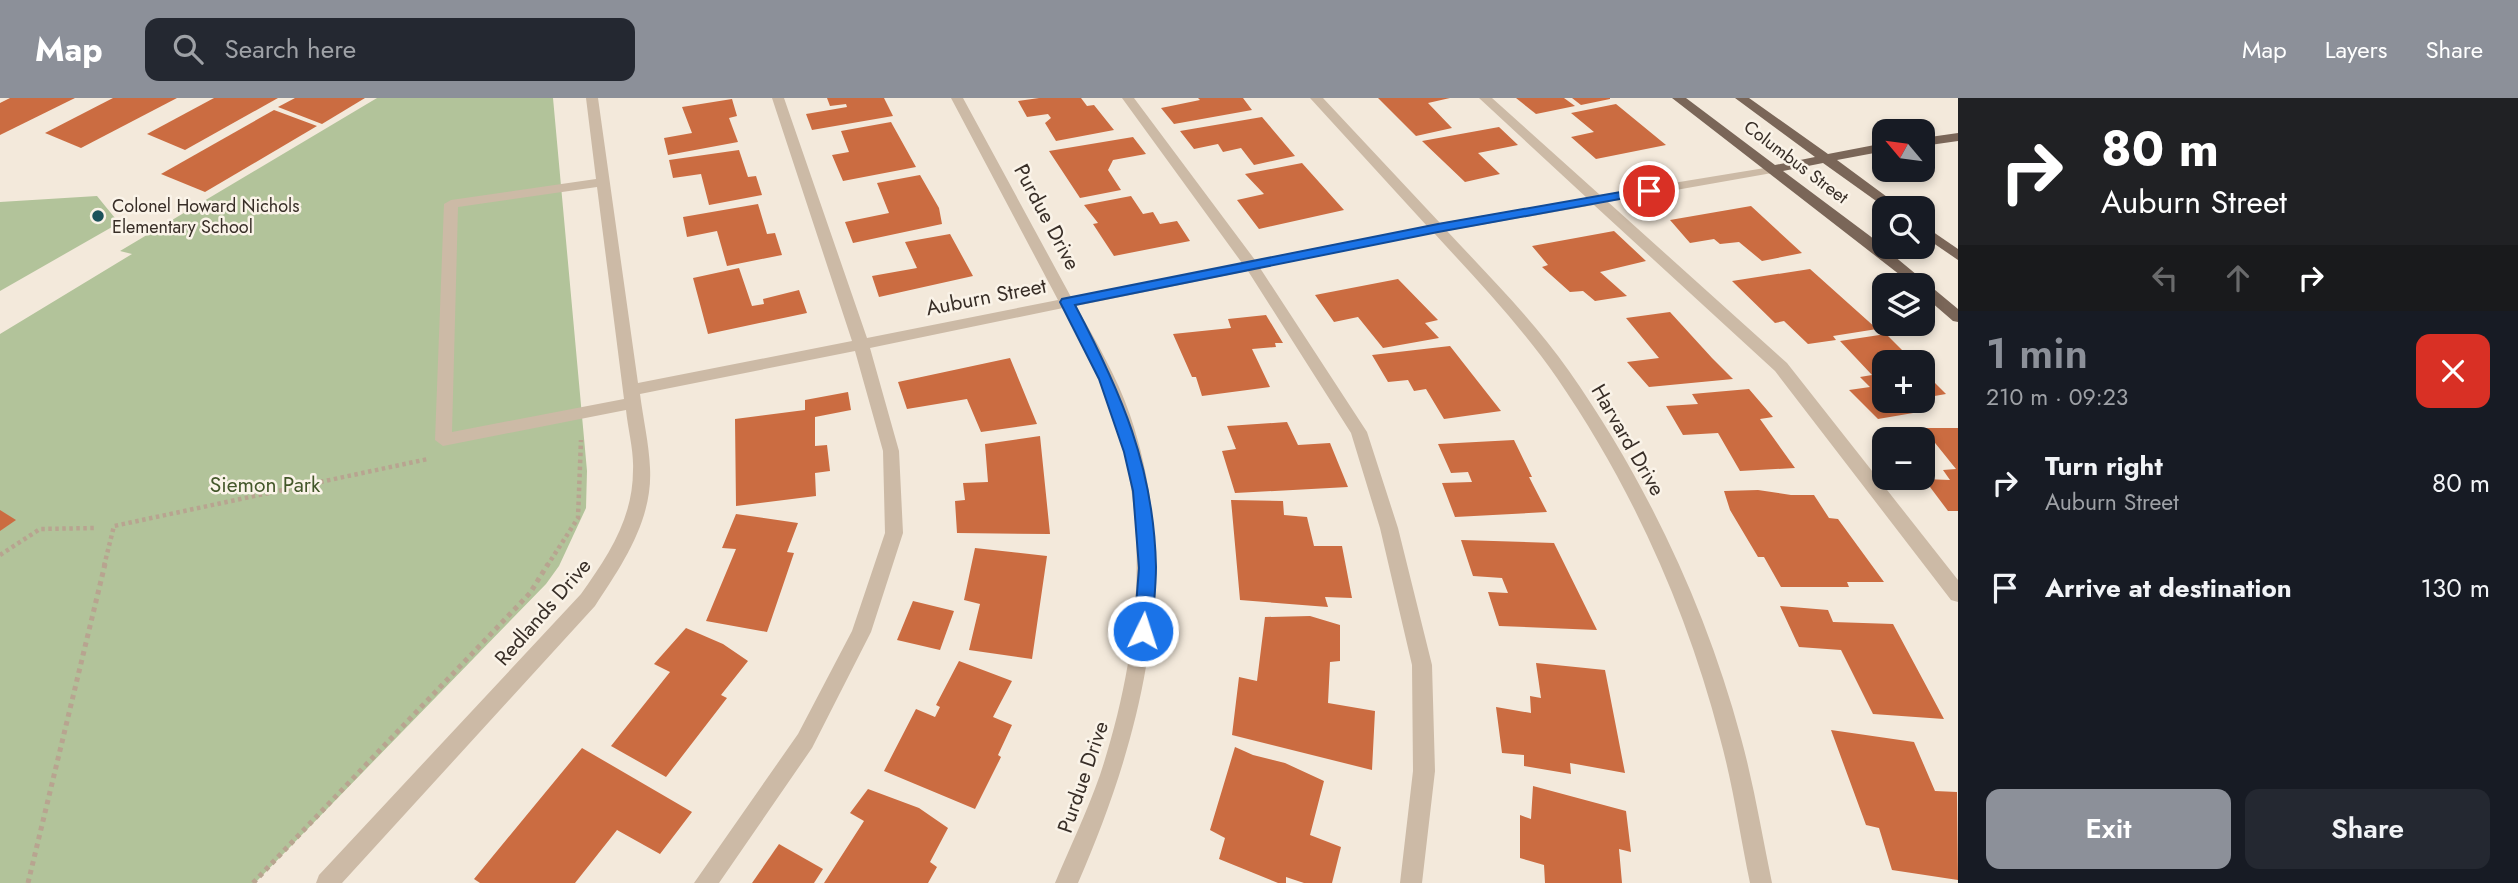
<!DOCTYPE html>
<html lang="en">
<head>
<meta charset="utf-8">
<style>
  body { margin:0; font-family:Jost,sans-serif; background:#242831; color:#f1f3f6; height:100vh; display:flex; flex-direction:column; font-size:26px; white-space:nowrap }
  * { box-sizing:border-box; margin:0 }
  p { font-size:23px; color:#9ea1a6 }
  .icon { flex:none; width:38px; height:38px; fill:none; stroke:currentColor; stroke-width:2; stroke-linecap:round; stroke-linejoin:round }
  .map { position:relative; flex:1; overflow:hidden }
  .side { display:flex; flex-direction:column; background:#171b24; width:560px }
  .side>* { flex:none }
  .banner { background:#202124; color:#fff; overflow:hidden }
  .needle { width:46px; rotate:299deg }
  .tools { position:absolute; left:1872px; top:21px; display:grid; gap:14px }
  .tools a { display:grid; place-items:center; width:63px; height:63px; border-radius:14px; background:#171b24; box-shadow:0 4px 10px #0003; font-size:35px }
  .pin { position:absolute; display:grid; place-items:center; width:60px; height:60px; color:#fff; margin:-30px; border:4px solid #fff; border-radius:50%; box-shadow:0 2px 7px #0007 }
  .me { position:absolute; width:77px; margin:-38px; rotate:4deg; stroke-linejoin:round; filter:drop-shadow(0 0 5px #0008) }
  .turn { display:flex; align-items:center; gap:24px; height:147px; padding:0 28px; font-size:32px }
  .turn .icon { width:91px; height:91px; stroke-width:2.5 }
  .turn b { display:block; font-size:49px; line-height:60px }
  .lanes { display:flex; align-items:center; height:66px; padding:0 28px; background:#0003; justify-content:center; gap:35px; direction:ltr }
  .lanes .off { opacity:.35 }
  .round { display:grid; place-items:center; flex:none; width:74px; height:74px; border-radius:14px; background:#242831 }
  .headline { display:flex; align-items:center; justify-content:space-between; height:119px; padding:0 28px }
  h1 { font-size:42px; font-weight:600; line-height:52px; color:#8c9099 }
  .cta { display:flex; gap:14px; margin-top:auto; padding:14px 28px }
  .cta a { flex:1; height:80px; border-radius:14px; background:#8c9099; color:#fff; font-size:28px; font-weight:600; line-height:80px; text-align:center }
  .cta a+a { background:#242831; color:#f1f3f6 }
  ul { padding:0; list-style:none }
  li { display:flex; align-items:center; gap:21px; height:105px; padding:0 28px }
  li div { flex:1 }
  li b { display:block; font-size:26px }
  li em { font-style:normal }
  header { display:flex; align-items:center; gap:42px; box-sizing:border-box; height:98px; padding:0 35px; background:#8c9099; color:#fff }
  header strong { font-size:33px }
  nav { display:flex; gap:38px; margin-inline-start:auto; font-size:24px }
  .search { width:490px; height:63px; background:#242831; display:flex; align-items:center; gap:18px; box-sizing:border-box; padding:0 24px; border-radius:14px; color:#9ea1a6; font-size:26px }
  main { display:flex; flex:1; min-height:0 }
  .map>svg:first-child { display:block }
  .green { fill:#b2c39a }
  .building { fill:#cb6c41 }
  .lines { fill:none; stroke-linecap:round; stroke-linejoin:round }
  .path-far1 { stroke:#b8a490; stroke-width:4.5; stroke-dasharray:3.5 3.5; stroke-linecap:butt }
  .path { stroke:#b8a490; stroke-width:5; stroke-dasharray:4.5 4.5; stroke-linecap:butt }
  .minor { fill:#ccbaa6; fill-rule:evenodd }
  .major { fill:#7a6658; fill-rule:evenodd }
  .route { fill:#1a73e8; stroke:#114b97; stroke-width:2 }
  .poi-dot { fill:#1b525b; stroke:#faf3e8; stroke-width:2.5 }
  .labels { text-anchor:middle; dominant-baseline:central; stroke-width:5; stroke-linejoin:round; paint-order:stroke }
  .far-street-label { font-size:18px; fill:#382e27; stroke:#faf3e8 }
  .far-poi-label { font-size:18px; fill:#382e27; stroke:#faf3e8; text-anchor:start }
  .street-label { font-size:21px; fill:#382e27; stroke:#faf3e8 }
  .park-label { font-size:21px; fill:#43572a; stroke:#faf3e8 }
</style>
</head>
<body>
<header>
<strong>Map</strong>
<div class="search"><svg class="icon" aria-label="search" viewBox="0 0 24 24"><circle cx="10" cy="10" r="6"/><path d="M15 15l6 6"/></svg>Search here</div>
<nav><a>Map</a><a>Layers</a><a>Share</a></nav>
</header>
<main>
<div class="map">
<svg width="1958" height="785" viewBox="0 0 1958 785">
  <rect width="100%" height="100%" fill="#f3e9db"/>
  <!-- green -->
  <g class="green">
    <path d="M377,0H553L587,373L586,410L559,468L546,486L255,785H0V236L132,156L120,153Z"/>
    <path d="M97,98L119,125L0,193V104Z"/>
  </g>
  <!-- building -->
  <g class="building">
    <path d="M10,0H75L0,37V5Z"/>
    <path d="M113,0H177L81,50L45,35Z"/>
    <path d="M214,0H278L185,52L147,36Z"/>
    <path d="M295,0H365L322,26L278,9Z"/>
    <path d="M827,0H884L893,18L812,32L806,16L847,9L846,6L830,8Z"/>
    <path d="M1039,0H1081L1087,8L1094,7L1114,32L1056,43L1045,25L1051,20L1048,16L1027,19L1018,3Z"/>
    <path d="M1198,0H1243L1252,12L1174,26L1161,10L1200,2Z"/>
    <path d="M1378,0H1450L1428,5L1452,30L1416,38Z"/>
    <path d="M1516,0H1564L1575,8L1536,16Z"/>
    <path d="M1572,0H1610V1L1581,7Z"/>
    <path d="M732,1L737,18L729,20L738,44L668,57L664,40L692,35L682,9Z"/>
    <path d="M1616,6L1666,47L1596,61L1571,39L1594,34L1571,15Z"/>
    <path d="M274,12L317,28L205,94L161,76Z"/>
    <path d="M1262,19L1295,58L1254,67L1241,50L1223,54L1218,46L1194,51L1180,33Z"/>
    <path d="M891,24L916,69L843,83L832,57L849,54L841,33Z"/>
    <path d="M1499,29L1518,47L1478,55L1500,76L1465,84L1422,43Z"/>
    <path d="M1133,39L1146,56L1113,62L1108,72L1121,92L1080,100L1049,53Z"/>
    <path d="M739,52L748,79L756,78L762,97L709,107L701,76L673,80L669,62Z"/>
    <path d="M1302,65L1344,112L1259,131L1237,102L1264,96L1245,76Z"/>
    <path d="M920,77L939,110L942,126L853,145L845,124L889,115L877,85Z"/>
    <path d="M1131,98L1143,116L1153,114L1160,126L1177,123L1190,143L1114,158L1093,126L1098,125L1084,107Z"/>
    <path d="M758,106L767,136L775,135L782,157L727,168L717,133L687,139L683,119Z"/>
    <path d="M1751,108L1802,155L1762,163L1739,144L1720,146L1714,141L1690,145L1670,122Z"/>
    <path d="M1614,133L1646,163L1600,174L1627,198L1595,203L1583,193L1570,194L1542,169L1548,167L1532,148Z"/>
    <path d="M950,136L973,178L879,199L872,178L917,170L905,144Z"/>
    <path d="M739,170L752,208L764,206L763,201L799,192L807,215L708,236L693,180Z"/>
    <path d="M1810,171L1877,231L1833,238L1836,242L1808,246L1784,223L1775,225L1732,183Z"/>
    <path d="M1398,181L1438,222L1425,225L1439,240L1383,250L1358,219L1334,224L1315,197Z"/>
    <path d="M1670,214L1712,260L1733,281L1649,289L1627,264L1659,260L1626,220Z"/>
    <path d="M1266,217L1283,245H1275L1276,249L1252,251L1270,289L1202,298L1196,279H1192L1173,236L1231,230L1228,221Z"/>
    <path d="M1886,236L1914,264H1885V303H1908L1919,314L1878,321L1849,292L1870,289L1860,279L1872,277L1840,243Z"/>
    <path d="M1450,248L1501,313L1444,321L1426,291L1414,293L1408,282L1388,284L1372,257Z"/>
    <path d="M1010,260L1037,326L981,334L967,301L907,311L898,284Z"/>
    <path d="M1923,273L1946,296L1923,300Z"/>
    <path d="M1749,291L1773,319L1760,321L1795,370L1740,373L1718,335L1683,337L1666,308L1698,306L1692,296Z"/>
    <path d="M848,294L851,312L815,319V348L827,347L830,373L815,375L816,398L736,408L735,321L805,312V302Z"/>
    <path d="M1287,324L1298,347L1330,345L1348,389L1235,395L1222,353L1236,351L1227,328Z"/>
    <path d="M1923,330H1958V413H1948L1924,381L1950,382L1943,372L1956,371Z"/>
    <path d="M1040,338L1050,436L957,435L955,403L965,402L963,385L988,384L985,346Z"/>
    <path d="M1514,342L1532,379H1529L1547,414L1455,419L1442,385L1472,384L1468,374L1451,375L1438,346Z"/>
    <path d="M1758,392L1791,397H1814L1829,420L1838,421L1884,484H1847L1849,489H1781L1764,459H1758L1730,412L1724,393Z"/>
    <path d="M1231,402L1283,403L1284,417L1307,419L1314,448H1342L1352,500L1325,499L1328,509L1240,502Z"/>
    <path d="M0,412L16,422L0,433Z"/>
    <path d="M736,416L798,425L787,454L794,455L767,534L706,523L736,451L722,450Z"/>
    <path d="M1461,442L1554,445L1597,532L1499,528L1488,494L1508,495L1502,480L1473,478Z"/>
    <path d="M975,450L1047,458L1032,561L969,552L980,506L964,502Z"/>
    <path d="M913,503L954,513L940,552L897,542Z"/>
    <path d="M1780,508L1828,512L1833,524L1893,526L1944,621L1873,616L1841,552L1799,549Z"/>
    <path d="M1310,518L1340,527V563L1330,564L1328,605L1375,613L1372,672L1232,637L1239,579L1257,583L1265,519Z"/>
    <path d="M686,530L723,546L748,563L721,597L727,600L666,679L611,648L670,574L654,566Z"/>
    <path d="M959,563L1012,583L993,619L1012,627L998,657L1001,659L975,711L884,673L916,611L935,619L940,609L936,607Z"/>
    <path d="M1536,565L1605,572L1625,675L1570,665L1571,676L1524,668V657L1502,655L1496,609L1531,615L1530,598L1541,600Z"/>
    <path d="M1831,632L1914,644L1935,693L1957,694L1958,782L1892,772L1879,730L1866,727Z"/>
    <path d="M1235,649L1253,657L1285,665L1324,683L1310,737L1341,749L1332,785H1304L1286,779V785H1278L1219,761L1225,740L1210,732Z"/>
    <path d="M582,650L692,714L660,756L617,732L575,785H480L474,781Z"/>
    <path d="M1533,688L1626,713L1631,754L1619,751L1622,785H1545L1544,767L1520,760V717L1531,721Z"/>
    <path d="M868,691L919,710L948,730L930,764L937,769L928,785H824L864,723L850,715Z"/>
    <path d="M779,746L823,771L814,785H752Z"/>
  </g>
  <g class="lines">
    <!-- path-far1 -->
    <g class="path-far1">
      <path d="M0,457L40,431L95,430"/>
      <path d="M104,468L114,428L428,361"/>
      <path d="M547,468L578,420L581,342"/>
    </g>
    <!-- path -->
    <g class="path">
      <path d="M28,785L105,466"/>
      <path d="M253,785L530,495L548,466"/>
    </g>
    <!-- minor -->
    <path class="minor" d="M586,0H598L638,285L852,243L772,0H784L867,240L1058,202L951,0H963L1071,199L1242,165L1122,0H1134L1255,162L1427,128L1310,0H1323L1440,125L1587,100L1479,0H1492L1600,97L1777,68V74L1772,75L1608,104L1787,265L1958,482V504L1951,502L1775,273L1594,107L1447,133C1489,178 1533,222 1569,273C1646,383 1706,509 1741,640C1754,687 1762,737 1772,785H1750C1740,737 1733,687 1720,640C1687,512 1632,389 1557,280C1521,228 1477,182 1434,135L1260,170L1367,334L1398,430L1432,567L1435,673L1422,785H1400L1413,673L1412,567L1380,430L1351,335L1248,173L1076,208C1096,243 1117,279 1130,317C1184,475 1142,638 1078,785H1055C1070,749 1087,714 1100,677C1138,562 1153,433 1113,316C1100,279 1081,245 1063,210L870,250L899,353L903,435L871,534L812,650L719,785H694L798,636L852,533L885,435L883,353L855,253L640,296C643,320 649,346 650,370C653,422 622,467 595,508L342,785H316L319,777L581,496C608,458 633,421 633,372C634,353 628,332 626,312L443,348L435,342L444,106L451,102L596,81ZM597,89L624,301L452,334L458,109Z"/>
    <!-- major -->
    <g class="major">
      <path d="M1672,0H1686L1775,67L1815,59L1735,0H1749L1828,56L1885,45V53L1837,62L1902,110H1886L1823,65L1783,73L1870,138L1958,211V224L1953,223L1923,197V187H1913Z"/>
      <path d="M1958,35V43L1923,48V40Z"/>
      <path d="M1923,127L1958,151V162L1923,138Z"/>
    </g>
  </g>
  <!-- route -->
  <path class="route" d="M1649,89L1653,90V95L1438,134L1075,207C1121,294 1154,369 1156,469C1156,490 1153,512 1152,533L1149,539L1143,541L1137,539L1134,533L1139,470L1133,393L1124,354L1099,281L1060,204L1062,201L1438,126Z"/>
  <!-- markers -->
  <circle class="poi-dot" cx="98" cy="118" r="7"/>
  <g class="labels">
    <!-- far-street labels -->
    <g class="far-street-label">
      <text transform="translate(1796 64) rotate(37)">Columbus Street</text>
    </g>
    <!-- far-poi labels -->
    <g class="far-poi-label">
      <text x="112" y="108">Colonel Howard Nichols<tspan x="112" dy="21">Elementary School</tspan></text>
    </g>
    <!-- street labels -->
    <g class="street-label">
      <text transform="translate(1047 119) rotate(62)">Purdue Drive</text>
      <text transform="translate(986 199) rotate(-11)">Auburn Street</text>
      <text transform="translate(1628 342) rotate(60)">Harvard Drive</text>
      <text transform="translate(543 514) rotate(-49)">Redlands Drive</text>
      <text transform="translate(1083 679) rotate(-71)">Purdue Drive</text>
    </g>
    <!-- park labels -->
    <g class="park-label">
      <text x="265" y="387">Siemon Park</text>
    </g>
  </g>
</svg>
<div class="tools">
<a><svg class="needle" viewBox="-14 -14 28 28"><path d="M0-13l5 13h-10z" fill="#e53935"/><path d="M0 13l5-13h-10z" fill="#9ea1a6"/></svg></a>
<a><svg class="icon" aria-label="search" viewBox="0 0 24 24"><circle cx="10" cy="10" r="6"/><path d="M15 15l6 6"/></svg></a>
<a><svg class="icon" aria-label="layers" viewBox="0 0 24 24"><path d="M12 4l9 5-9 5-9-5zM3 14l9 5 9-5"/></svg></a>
<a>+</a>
<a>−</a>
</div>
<div class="pin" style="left:1649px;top:93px;background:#d93025"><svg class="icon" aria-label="arrive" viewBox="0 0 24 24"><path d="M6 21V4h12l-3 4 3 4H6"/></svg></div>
<svg class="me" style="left:1143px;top:533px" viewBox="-20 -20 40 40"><circle r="17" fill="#1a73e8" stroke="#fff" stroke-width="3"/><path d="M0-11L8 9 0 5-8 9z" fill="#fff"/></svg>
</div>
<section class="side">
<div class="banner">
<div class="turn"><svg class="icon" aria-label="right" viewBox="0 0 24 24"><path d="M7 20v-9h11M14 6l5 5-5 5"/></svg><div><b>80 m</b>Auburn Street</div></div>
<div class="lanes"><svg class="icon off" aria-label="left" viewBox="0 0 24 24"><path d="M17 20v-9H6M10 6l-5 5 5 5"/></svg><svg class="icon off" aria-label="ahead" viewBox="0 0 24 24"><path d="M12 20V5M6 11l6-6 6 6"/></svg><svg class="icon" aria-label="right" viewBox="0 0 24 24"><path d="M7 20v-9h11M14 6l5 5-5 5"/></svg></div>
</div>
<div class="headline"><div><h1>1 min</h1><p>210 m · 09:23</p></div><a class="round" style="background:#d93025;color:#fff"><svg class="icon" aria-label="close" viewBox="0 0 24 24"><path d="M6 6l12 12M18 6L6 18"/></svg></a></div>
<ul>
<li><svg class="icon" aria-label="right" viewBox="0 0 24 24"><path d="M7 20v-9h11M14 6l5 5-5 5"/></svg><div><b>Turn right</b><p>Auburn Street</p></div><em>80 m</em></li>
<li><svg class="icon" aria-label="arrive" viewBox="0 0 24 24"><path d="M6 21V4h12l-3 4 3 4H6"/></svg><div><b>Arrive at destination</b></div><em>130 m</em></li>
</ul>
<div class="cta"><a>Exit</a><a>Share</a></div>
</section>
</main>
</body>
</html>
